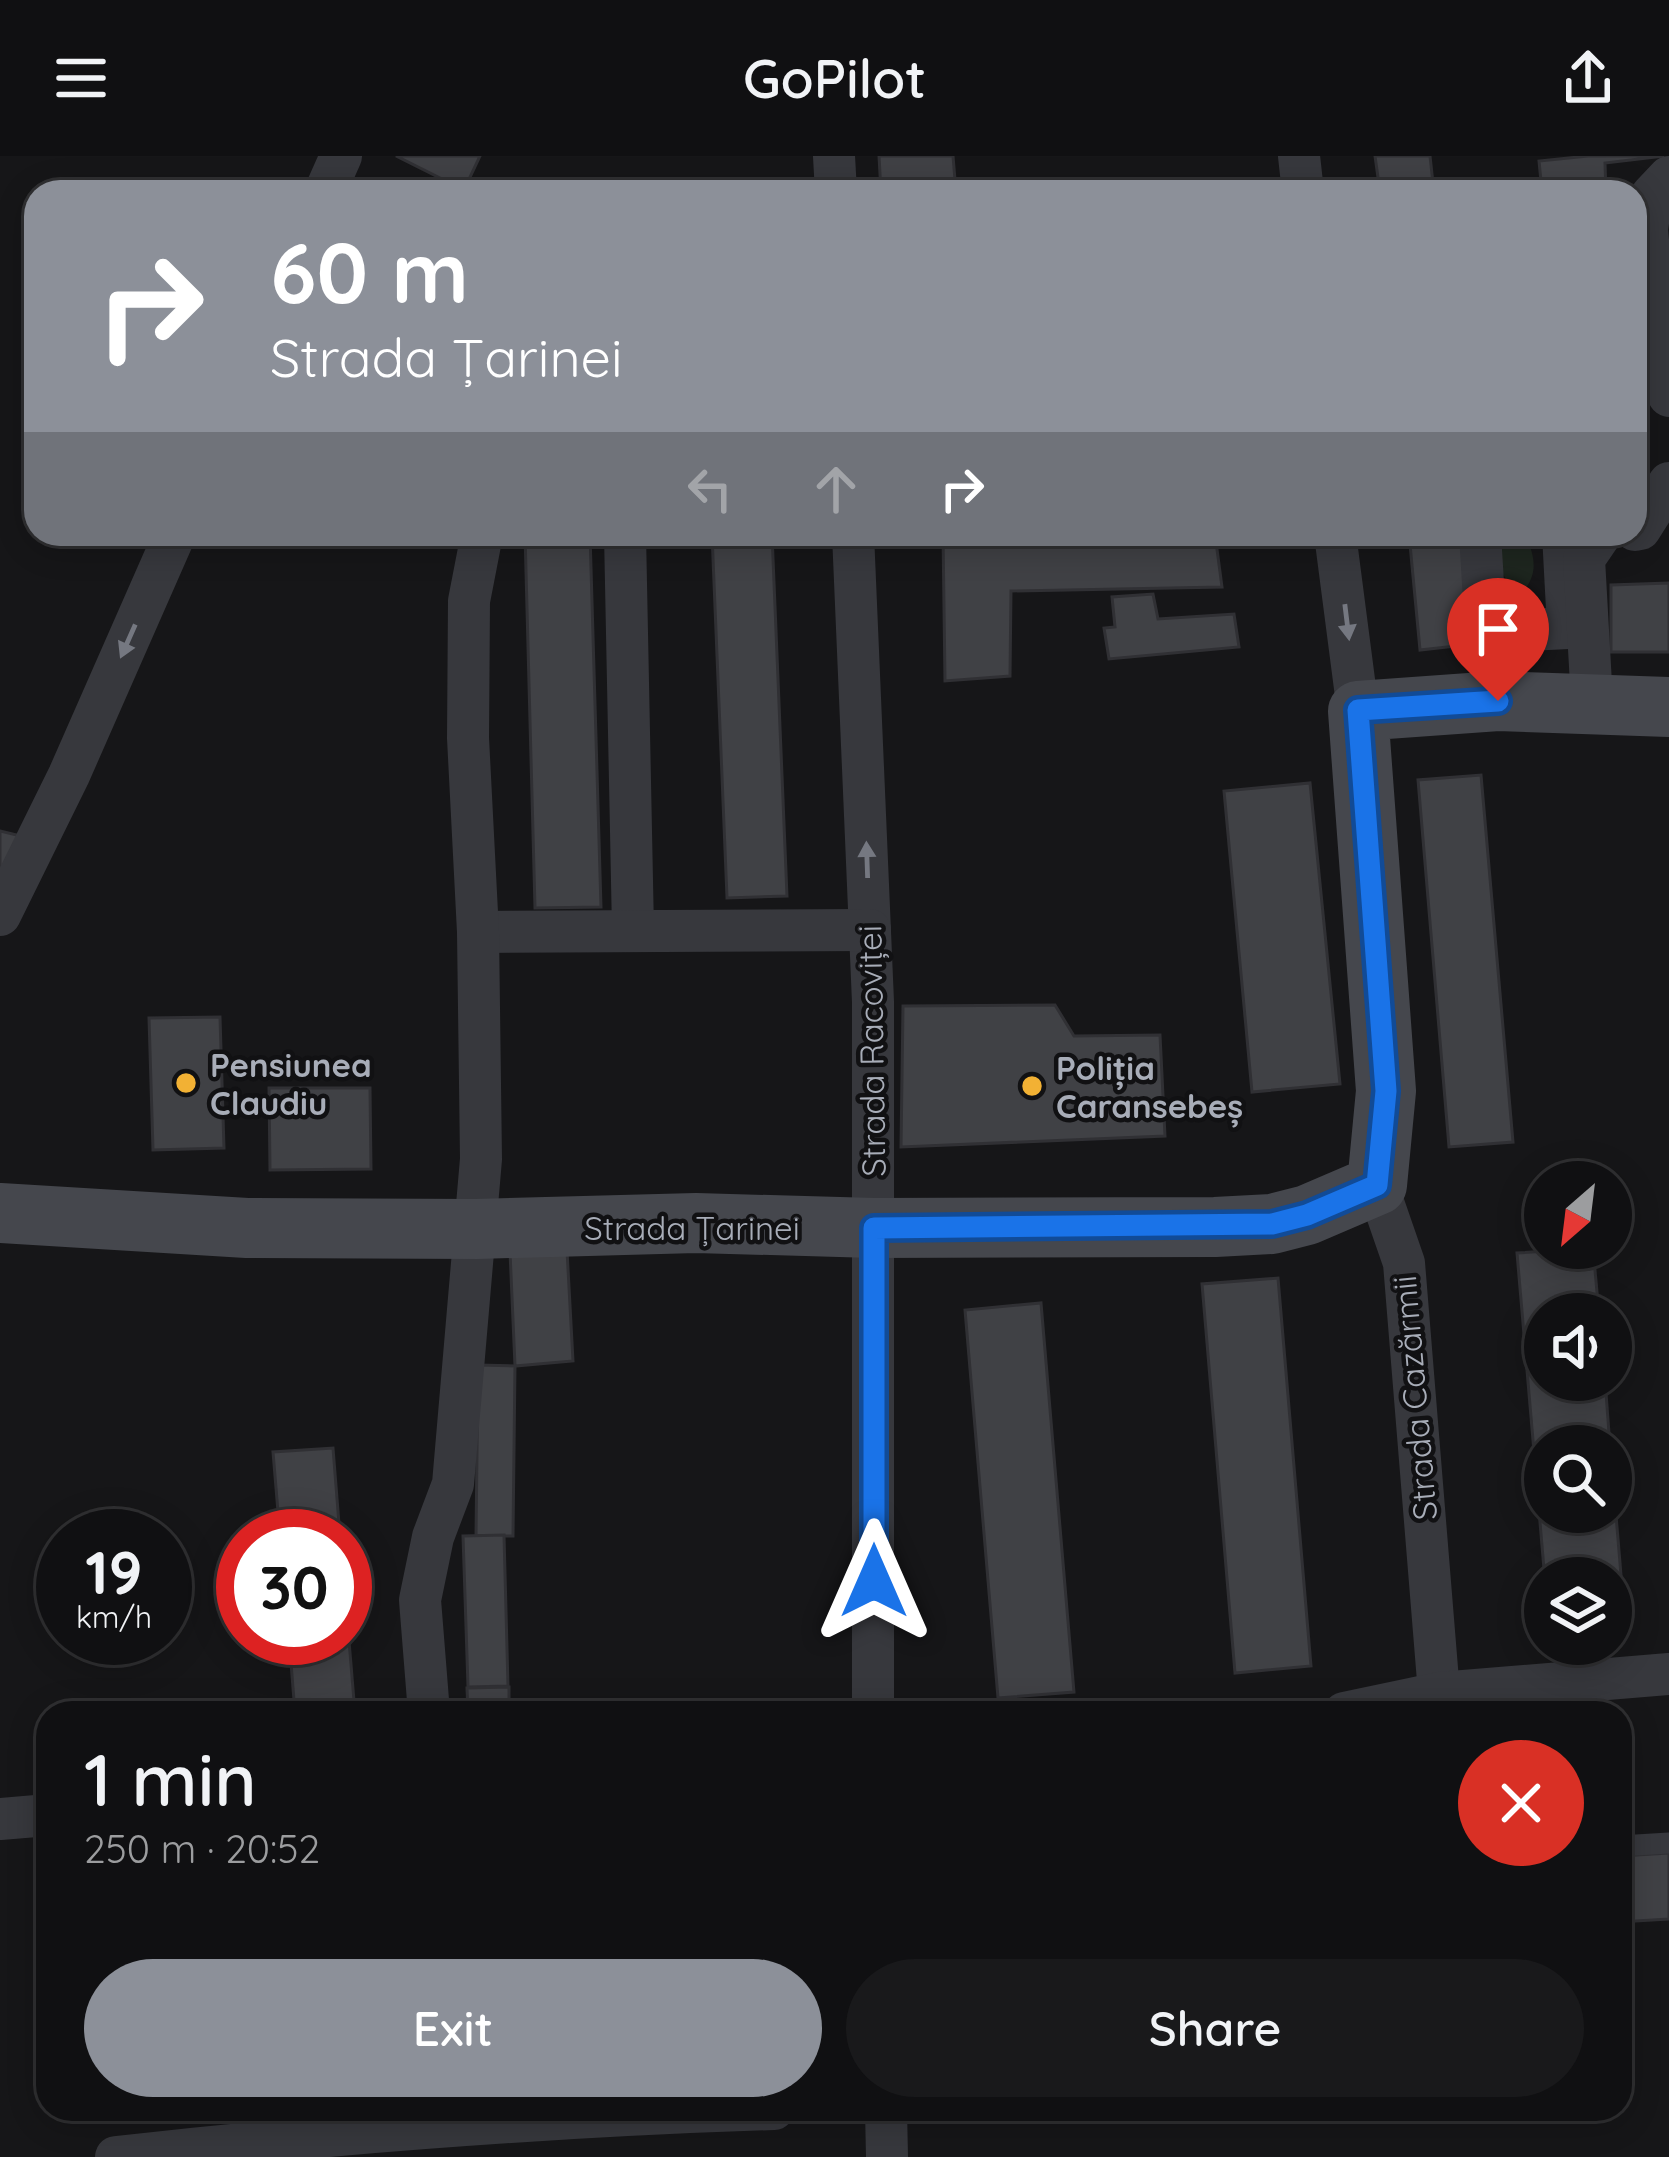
<!DOCTYPE html>
<html lang="en">
<head>
<meta charset="utf-8">
<style>
  body { margin:0; font-family:Quicksand,sans-serif; background:#19191b; color:#f1f3f6; height:100vh; display:flex; flex-direction:column; font-size:45px; white-space:nowrap }
  * { box-sizing:border-box; margin:0 }
  p { font-size:39px; color:#9c9d9f }
  .icon { flex:none; width:66px; height:66px; fill:none; stroke:currentColor; stroke-width:2; stroke-linecap:round; stroke-linejoin:round }
  .map { position:relative; flex:1; overflow:hidden }
  .drawer { position:absolute; left:36px; top:1545px; width:1596px; height:420px; display:flex; flex-direction:column; background:#101012; border-radius:36px; box-shadow:0 6px 30px #0003,0 0 0 3px #303032 }
  .drawer>* { flex:none }
  .banner { position:absolute; left:24px; top:24px; width:1623px; height:366px; border-radius:36px; box-shadow:0 6px 30px #0003,0 0 0 3px #303032; background:#8c9099; color:#fff; overflow:hidden }
  .needle { width:78px; rotate:208deg }
  .controls { position:absolute; left:1524px; top:1005px; display:grid; gap:24px }
  .controls a { display:grid; place-items:center; width:108px; height:108px; border-radius:50%; background:#101012; box-shadow:0 6px 30px #0003,0 0 0 3px #303032; font-size:60px }
  .speed { position:absolute; left:36px; top:1353px; display:flex; gap:24px; font-size:60px; font-weight:700; text-align:center }
  .speed>* { display:grid; place-content:center; width:156px; height:156px; border-radius:50%; background:#101012; box-shadow:0 6px 30px #0003,0 0 0 3px #303032; line-height:1 }
  .speed small { font-size:30px; font-weight:400 }
  .speed .limit { border:18px solid #d22; background:#fff; color:#111 }
  .pin { position:absolute; display:grid; place-items:center; width:102px; height:102px; color:#fff; margin:-123px -51px; border-radius:50% 50% 50% 0; rotate:-45deg; box-shadow:0 0 12px #0007 }
  .pin .icon { rotate:45deg }
  .me { position:absolute; width:132px; margin:-66px; rotate:0deg; stroke-linejoin:round; filter:drop-shadow(0 0 9px #0008) }
  .turn { display:flex; align-items:center; gap:42px; height:252px; padding:0 48px; font-size:54px }
  .turn .icon { width:156px; height:156px; stroke-width:2.5 }
  .turn b { display:block; font-size:84px; line-height:102px }
  .lanes { display:flex; align-items:center; height:114px; padding:0 48px; background:#0003; justify-content:center; gap:60px; direction:ltr }
  .lanes .off { opacity:.35 }
  .round { display:grid; place-items:center; flex:none; width:126px; height:126px; border-radius:63px; background:#19191b }
  .summary { display:flex; align-items:center; justify-content:space-between; height:204px; padding:0 48px }
  h1 { font-size:72px; font-weight:600; line-height:90px }
  .primary-button { display:flex; gap:24px; margin-top:auto; padding:24px 48px }
  .primary-button a { flex:1; height:138px; border-radius:72px; background:#8c9099; color:#fff; font-size:48px; font-weight:600; line-height:138px; text-align:center }
  .primary-button a+a { background:#19191b; color:#f1f3f6 }
  header { display:flex; justify-content:space-between; align-items:center; height:156px; padding:0 48px; background:#101012; font-size:54px; font-weight:600 }
  .map>svg:first-child { display:block }
  .green { fill:#1e261f }
  .building { fill:#404145; stroke:#303034; stroke-width:3 }
  .lines { fill:none; stroke-linecap:round; stroke-linejoin:round }
  .lane { stroke:#37383d; stroke-width:21 }
  .street { stroke:#37383d; stroke-width:42 }
  .secondary { stroke:#45474d; stroke-width:60 }
  .oneway { fill:#757881 }
  .route-casing { stroke:#114b97; stroke-width:30 }
  .route { stroke:#1a73e8; stroke-width:21 }
  .poi-dot { fill:#f2b134; stroke:#111113; stroke-width:4.5 }
  .labels { text-anchor:middle; dominant-baseline:central; stroke-width:9; stroke-linejoin:round; paint-order:stroke }
  .street-label { font-size:33px; fill:#a8adb8; stroke:#111113 }
  .poi-label { font-size:33px; font-weight:bold; fill:#a8adb8; stroke:#111113; text-anchor:start }
</style>
</head>
<body>
<header><svg class="icon" aria-label="menu" viewBox="0 0 24 24"><path d="M4 6h16M4 12h16M4 18h16"/></svg>GoPilot<svg class="icon" aria-label="share" viewBox="0 0 24 24"><path d="M12 15V3M7 8l5-5 5 5M5 13v7h14v-7"/></svg></header>
<div class="map">
<svg width="1669" height="2001" viewBox="0 0 1669 2001">
  <rect width="100%" height="100%" fill="#161618"/>
  <!-- green -->
  <path class="green" d="M1509,378L1527,382C1534,401 1538,414 1526,432L1510,429L1500,414L1498,386Z"/>
  <!-- building -->
  <g class="building">
    <path d="M396,0H480L464,34Z"/>
    <path d="M879,0H953L956,36H881Z"/>
    <path d="M1375,0H1430L1434,36H1380Z"/>
    <path d="M1588,0H1664L1605,7L1606,36H1542L1539,5Z"/>
    <path d="M525,378H590L601,751L535,752Z"/>
    <path d="M712,378H772L787,740L727,742Z"/>
    <path d="M943,378H1215L1222,431L1011,435L1010,520L945,525Z"/>
    <path d="M1409,378H1472L1483,487L1420,494Z"/>
    <path d="M1669,427V496H1611V429Z"/>
    <path d="M1153,438L1158,463L1234,458L1239,491L1109,503L1104,472L1115,471L1112,441Z"/>
    <path d="M1481,619L1513,986L1449,991L1418,624Z"/>
    <path d="M1310,627L1340,928L1252,936L1224,635Z"/>
    <path d="M0,675L25,681L0,739Z"/>
    <path d="M1055,849L1074,880L1160,879L1165,980L901,991L903,850Z"/>
    <path d="M220,861L224,992L153,994L149,862Z"/>
    <path d="M269,932H370L371,1013L270,1014Z"/>
    <path d="M1593,1092L1599,1158H1545V1224H1605L1610,1290H1545V1356H1611V1299L1626,1479L1611,1480V1422L1545,1425L1517,1097Z"/>
    <path d="M567,1094L573,1205L515,1210L510,1096Z"/>
    <path d="M1278,1122L1311,1510L1235,1517L1202,1128Z"/>
    <path d="M1041,1147L1074,1536L998,1542L965,1154Z"/>
    <path d="M478,1209L515,1210L513,1380H476Z"/>
    <path d="M333,1292L340,1380H280L273,1296Z"/>
    <path d="M504,1379L508,1530L468,1531L463,1380Z"/>
    <path d="M345,1436L355,1557H295L289,1482H345Z"/>
    <path d="M509,1531V1557H468L467,1532Z"/>
    <path d="M1669,1697V1763L1620,1766V1700Z"/>
  </g>
  <g class="lines">
    <!-- lane -->
    <path class="lane" d="M1620,1690L1669,1687"/>
    <!-- street -->
    <g class="street">
      <path d="M834,0L836,36"/>
      <path d="M1299,0L1303,36"/>
      <path d="M1669,21L1652,39L1647,73L1660,225L1669,240"/>
      <path d="M325,36L341,0"/>
      <path d="M1635,374L1640,373L1669,327"/>
      <path d="M625,378L633,774"/>
      <path d="M853,378L873,846V1557"/>
      <path d="M1335,378L1358,555"/>
      <path d="M1480,378L1486,476L1568,472L1563,378"/>
      <path d="M1592,546L1584,403L1601,378"/>
      <path d="M0,759L69,619L175,378"/>
      <path d="M478,776L870,774"/>
      <path d="M1377,1029L1404,1107L1439,1537"/>
      <path d="M429,1557L420,1444L433,1381L453,1328L481,1003L478,776L468,582L469,445L482,378"/>
      <path d="M1344,1557L1439,1537L1669,1518"/>
      <path d="M0,1663L48,1659"/>
      <path d="M886,1953L887,2001"/>
      <path d="M116,2001C335,1977 554,1960 774,1953"/>
    </g>
    <!-- secondary -->
    <path class="secondary" d="M0,1057L247,1072L476,1073L696,1067L874,1072L1215,1071L1272,1068L1307,1059L1377,1029L1386,935L1358,555L1498,545L1669,551"/>
  </g>
  <!-- one-way arrows -->
  <defs><path id="oneway-solid" d="M-6-.8H1V-3.2L6.5 0L1 3.2V.8H-6Z" transform="scale(3)"/></defs>
  <g class="oneway">
    <use href="#oneway-solid" transform="translate(1347 466) rotate(83)"/>
    <use href="#oneway-solid" transform="translate(128 485) rotate(114)"/>
    <use href="#oneway-solid" transform="translate(867 704) rotate(-92)"/>
  </g>
  <g class="lines">
    <defs>
      <path id="route" d="M874,1425V1072L1272,1068L1307,1059L1377,1029L1386,935L1358,554L1498,545"/>
    </defs>
    <!-- route casing -->
    <use href="#route" class="route-casing"/>
    <!-- route -->
    <use href="#route" class="route"/>
  </g>
  <!-- markers -->
  <g class="poi-dot">
    <circle cx="186" cy="927" r="12"/>
    <circle cx="1032" cy="930" r="12"/>
  </g>
  <g class="labels">
    <!-- street labels -->
    <g class="street-label">
      <text transform="translate(871 895) rotate(-91)">Strada Racoviței</text>
      <text x="692" y="1071">Strada Țarinei</text>
      <text transform="translate(1414 1242) rotate(-95)">Strada Cazărmii</text>
    </g>
    <!-- poi labels -->
    <g class="poi-label">
      <text x="210" y="908">Pensiunea<tspan x="210" dy="38">Claudiu</tspan></text>
      <text x="1056" y="911">Poliția<tspan x="1056" dy="38">Caransebeș</tspan></text>
    </g>
  </g>
</svg>
<div class="controls">
<a><svg class="needle" viewBox="-14 -14 28 28"><path d="M0-13l5 13h-10z" fill="#e53935"/><path d="M0 13l5-13h-10z" fill="#9c9d9f"/></svg></a>
<a><svg class="icon" aria-label="sound" viewBox="0 0 24 24"><path d="M4 9h4l5-4v14l-5-4H4zM17 9q2 3 0 6"/></svg></a>
<a><svg class="icon" aria-label="search" viewBox="0 0 24 24"><circle cx="10" cy="10" r="6"/><path d="M15 15l6 6"/></svg></a>
<a><svg class="icon" aria-label="layers" viewBox="0 0 24 24"><path d="M12 4l9 5-9 5-9-5zM3 14l9 5 9-5"/></svg></a>
</div>
<div class="speed"><div>19<small>km/h</small></div><div class="limit">30</div></div>
<div class="pin" style="left:1498px;top:545px;background:#d93025"><svg class="icon" aria-label="arrive" viewBox="0 0 24 24"><path d="M6 21V4h12l-3 4 3 4H6"/></svg></div>
<svg class="me" style="left:874px;top:1425px" viewBox="-20 -20 40 40"><path d="M0-17L14 15 0 8-14 15z" fill="#1a73e8" stroke="#fff" stroke-width="4"/></svg>
<div class="banner">
<div class="turn"><svg class="icon" aria-label="right" viewBox="0 0 24 24"><path d="M7 20v-9h11M14 6l5 5-5 5"/></svg><div><b>60 m</b>Strada Țarinei</div></div>
<div class="lanes"><svg class="icon off" aria-label="left" viewBox="0 0 24 24"><path d="M17 20v-9H6M10 6l-5 5 5 5"/></svg><svg class="icon off" aria-label="ahead" viewBox="0 0 24 24"><path d="M12 20V5M6 11l6-6 6 6"/></svg><svg class="icon" aria-label="right" viewBox="0 0 24 24"><path d="M7 20v-9h11M14 6l5 5-5 5"/></svg></div>
</div>
<section class="drawer">
<div class="summary"><div><h1>1 min</h1><p>250 m · 20:52</p></div><a class="round" style="background:#d93025;color:#fff"><svg class="icon" aria-label="close" viewBox="0 0 24 24"><path d="M6 6l12 12M18 6L6 18"/></svg></a></div>
<div class="primary-button"><a>Exit</a><a>Share</a></div>
</section>
</div>
</body>
</html>
